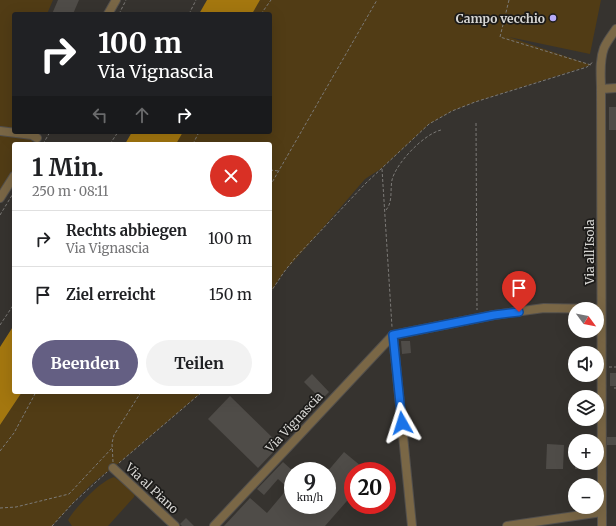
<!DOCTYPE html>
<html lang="de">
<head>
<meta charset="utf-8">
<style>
  body { margin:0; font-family:Merriweather,serif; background:#f2f2f2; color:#202124; height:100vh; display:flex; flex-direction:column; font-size:15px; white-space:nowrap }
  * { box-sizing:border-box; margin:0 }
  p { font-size:13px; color:#757577 }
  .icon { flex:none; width:22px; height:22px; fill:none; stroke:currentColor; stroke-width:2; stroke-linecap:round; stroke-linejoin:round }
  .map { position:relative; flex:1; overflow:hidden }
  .drawer { position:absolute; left:12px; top:142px; width:260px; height:252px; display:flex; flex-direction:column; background:#fff; border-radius:4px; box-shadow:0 4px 16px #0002 }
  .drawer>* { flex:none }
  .hud { position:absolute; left:12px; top:12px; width:260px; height:122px; border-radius:4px; box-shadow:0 4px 16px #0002; background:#202124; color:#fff; overflow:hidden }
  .needle { width:26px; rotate:122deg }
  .controls { position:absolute; left:568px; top:302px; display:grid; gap:8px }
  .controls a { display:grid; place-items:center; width:36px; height:36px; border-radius:50%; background:#fff; box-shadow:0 4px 16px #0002; font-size:20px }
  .speed { position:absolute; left:284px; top:462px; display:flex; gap:8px; font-size:20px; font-weight:700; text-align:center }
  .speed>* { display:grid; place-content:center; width:52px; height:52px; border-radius:50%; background:#fff; box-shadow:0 4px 16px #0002; line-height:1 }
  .speed small { font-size:10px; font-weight:400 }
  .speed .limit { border:6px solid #d22; background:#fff; color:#111 }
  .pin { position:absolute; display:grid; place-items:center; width:34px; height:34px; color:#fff; margin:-41px -17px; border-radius:50% 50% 50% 0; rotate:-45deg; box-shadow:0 0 4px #0007 }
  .pin .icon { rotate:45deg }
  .me { position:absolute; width:44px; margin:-22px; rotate:354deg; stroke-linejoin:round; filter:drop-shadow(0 0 3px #0008) }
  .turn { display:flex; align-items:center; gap:14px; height:84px; padding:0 20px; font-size:18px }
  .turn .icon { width:52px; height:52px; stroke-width:2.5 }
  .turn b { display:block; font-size:28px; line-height:34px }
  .lanes { display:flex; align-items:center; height:38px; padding:0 20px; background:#0003; justify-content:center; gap:20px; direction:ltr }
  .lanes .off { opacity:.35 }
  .round { display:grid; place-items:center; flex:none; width:42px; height:42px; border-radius:21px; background:#f2f2f2 }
  .summary { display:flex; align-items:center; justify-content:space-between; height:68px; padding:0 20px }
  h1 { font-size:24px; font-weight:700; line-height:30px }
  .cta { display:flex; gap:8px; margin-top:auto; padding:8px 20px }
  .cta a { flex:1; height:46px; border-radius:24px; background:#645f83; color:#fff; font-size:16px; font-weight:700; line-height:46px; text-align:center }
  .cta a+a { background:#f2f2f2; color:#202124 }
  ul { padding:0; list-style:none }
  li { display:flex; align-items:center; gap:12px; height:56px; padding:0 20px; border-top:1px solid #e0e0e0 }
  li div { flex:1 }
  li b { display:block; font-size:15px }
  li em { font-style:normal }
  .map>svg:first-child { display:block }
  .green { fill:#513c15 }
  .water { fill:#a4770f }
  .building { fill:#4f4c48 }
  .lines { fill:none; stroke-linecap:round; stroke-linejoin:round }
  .minor-casing { stroke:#53504d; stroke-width:10 }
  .path { stroke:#7c7a77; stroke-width:1; stroke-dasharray:3 2; stroke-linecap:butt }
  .minor { stroke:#7a6746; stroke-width:8 }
  .route-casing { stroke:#114b97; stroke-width:10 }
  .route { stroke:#1a73e8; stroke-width:7 }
  .poi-dot { fill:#b7abf8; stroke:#1c1b19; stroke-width:1.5 }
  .labels { text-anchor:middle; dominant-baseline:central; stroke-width:3.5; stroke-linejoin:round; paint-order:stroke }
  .poi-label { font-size:12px; font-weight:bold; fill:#d7d6d3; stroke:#1c1b19; text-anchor:end }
  .street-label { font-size:12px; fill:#d7d6d3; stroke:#1c1b19 }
</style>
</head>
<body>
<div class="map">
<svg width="616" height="526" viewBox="0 0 616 526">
  <rect width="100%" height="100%" fill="#36332f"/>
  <!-- green -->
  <g class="green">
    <path d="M0,0H53L47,14H14V131L0,129Z"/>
    <path d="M260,0H601L590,54L509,37L591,65L475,102L452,111L429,124L382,168L365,179L316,236L284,272L270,293V144H176L183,132H270V14H252Z"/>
    <path d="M0,134L33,138L32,144H14V173L0,196Z"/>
    <path d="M22,392H202L113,468C90,482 71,506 52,526H0V425Z"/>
    <path d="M114,477L134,491L135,494L134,497L108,526H72L68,520C75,508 100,481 114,477Z"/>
  </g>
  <!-- water -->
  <g class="water">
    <path d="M207,0H260L252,14H199Z"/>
    <path d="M132,132H183L176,144H125Z"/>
    <path d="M14,325V392H22L0,425V347Z"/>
  </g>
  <!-- building -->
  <g class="building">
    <path d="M58,0H79L73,14H52Z"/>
    <rect x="609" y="107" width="7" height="23"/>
    <path d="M401,341H410L411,353L402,354Z"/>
    <rect x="610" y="373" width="6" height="13"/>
    <path d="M312,374L329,392L324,397L319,393L317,395L304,382Z"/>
    <path d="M230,396L280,445L258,468L208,419Z"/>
    <rect x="579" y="436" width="12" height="5"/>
    <rect x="607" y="437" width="9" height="8"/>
    <path d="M547,444L564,445L563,469H546Z"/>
    <path d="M344,452L367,471H353V494L325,526H224L250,498L267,513L288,488L278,479L264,495L257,489L283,462L293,471V505H327V472Z"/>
    <rect x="575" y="463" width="17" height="6"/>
    <path d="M186,518L194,526H182L180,524Z"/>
  </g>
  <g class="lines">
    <defs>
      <g id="minor">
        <path d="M108,14L116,0"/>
        <path d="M601,89C601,76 599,61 604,48C607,41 612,35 616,29"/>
        <path d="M0,131L32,135L37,138"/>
        <path d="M0,198L14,176"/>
        <path d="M113,468L175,526"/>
        <path d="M214,526L393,335"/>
        <path d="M412,526L393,335L494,315L544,308L601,309"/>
        <path d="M507,526L602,512"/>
        <path d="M602,526L601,89L616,88"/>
      </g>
    </defs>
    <!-- minor casing -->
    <use href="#minor" class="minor-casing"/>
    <!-- path -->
    <g class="path">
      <path d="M509,0L500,37L591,65"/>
      <path d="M119,14L126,0"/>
      <path d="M189,14L196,0"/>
      <path d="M261,14L271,0"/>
      <path d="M476,123L477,310"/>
      <path d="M43,144L50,132"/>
      <path d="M110,144L118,132"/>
      <path d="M193,144L199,132"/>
      <path d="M382,169L392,327"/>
      <path d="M270,170L279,171"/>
      <path d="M270,186L377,0"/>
      <path d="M386,210C393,202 390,190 392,180C396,163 424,134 441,130"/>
      <path d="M0,215L14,192"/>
      <path d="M270,293L284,272L295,258L366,183L429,124L452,111L475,102L587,67L593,62"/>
      <path d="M0,325L14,304"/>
      <path d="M609,367H616"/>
      <path d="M614,388H616"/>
      <path d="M0,451L14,433L36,392"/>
      <path d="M113,462L112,443L114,435L141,392"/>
      <path d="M119,463L202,392"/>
      <path d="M0,508L16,507L69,494L112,448"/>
      <path d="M52,526L73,503L107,472"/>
    </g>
    <!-- minor -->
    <use href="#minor" class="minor"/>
  </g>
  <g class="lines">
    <defs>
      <path id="route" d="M402,423L393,335L494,315L519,312"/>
    </defs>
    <!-- route casing -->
    <use href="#route" class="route-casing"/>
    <!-- route -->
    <use href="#route" class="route"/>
  </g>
  <!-- markers -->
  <circle class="poi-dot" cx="553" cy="18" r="4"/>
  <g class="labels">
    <!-- poi labels -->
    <g class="poi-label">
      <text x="545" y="18">Campo vecchio</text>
    </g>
    <!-- street labels -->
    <g class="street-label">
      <text transform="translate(589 252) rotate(-90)">Via all'Isola</text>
      <text transform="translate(294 422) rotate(-47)">Via Vignascia</text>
      <text transform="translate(152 488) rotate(43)">Via al Piano</text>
    </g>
  </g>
</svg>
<div class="controls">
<a><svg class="needle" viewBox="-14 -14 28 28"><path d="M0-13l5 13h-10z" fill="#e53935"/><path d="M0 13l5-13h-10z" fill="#757577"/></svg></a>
<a><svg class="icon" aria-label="sound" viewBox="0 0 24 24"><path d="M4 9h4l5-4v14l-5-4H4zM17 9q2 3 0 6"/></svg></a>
<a><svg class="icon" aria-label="layers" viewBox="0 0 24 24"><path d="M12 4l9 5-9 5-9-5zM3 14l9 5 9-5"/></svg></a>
<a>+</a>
<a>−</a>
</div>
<div class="speed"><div>9<small>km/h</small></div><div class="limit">20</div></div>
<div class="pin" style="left:519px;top:312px;background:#d93025"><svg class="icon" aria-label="arrive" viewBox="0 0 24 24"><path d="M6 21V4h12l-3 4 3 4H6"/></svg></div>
<svg class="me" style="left:402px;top:423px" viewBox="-20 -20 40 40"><path d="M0-17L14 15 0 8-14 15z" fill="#1a73e8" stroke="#fff" stroke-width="4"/></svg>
<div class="hud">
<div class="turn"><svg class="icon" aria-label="right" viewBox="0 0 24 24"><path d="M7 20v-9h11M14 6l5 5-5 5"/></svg><div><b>100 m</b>Via Vignascia</div></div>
<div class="lanes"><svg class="icon off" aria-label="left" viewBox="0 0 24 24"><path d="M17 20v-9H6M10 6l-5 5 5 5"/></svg><svg class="icon off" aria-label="ahead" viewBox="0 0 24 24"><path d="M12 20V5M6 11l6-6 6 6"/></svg><svg class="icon" aria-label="right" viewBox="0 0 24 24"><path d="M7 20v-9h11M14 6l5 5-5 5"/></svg></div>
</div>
<section class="drawer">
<div class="summary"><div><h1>1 Min.</h1><p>250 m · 08:11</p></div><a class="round" style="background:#d93025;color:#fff"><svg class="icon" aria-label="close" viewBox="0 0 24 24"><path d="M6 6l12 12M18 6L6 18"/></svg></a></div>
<ul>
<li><svg class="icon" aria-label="right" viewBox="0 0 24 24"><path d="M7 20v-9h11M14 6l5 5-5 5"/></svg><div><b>Rechts abbiegen</b><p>Via Vignascia</p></div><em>100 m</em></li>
<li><svg class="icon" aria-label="arrive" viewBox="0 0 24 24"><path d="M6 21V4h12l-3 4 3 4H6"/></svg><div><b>Ziel erreicht</b></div><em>150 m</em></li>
</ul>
<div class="cta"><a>Beenden</a><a>Teilen</a></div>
</section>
</div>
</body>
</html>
